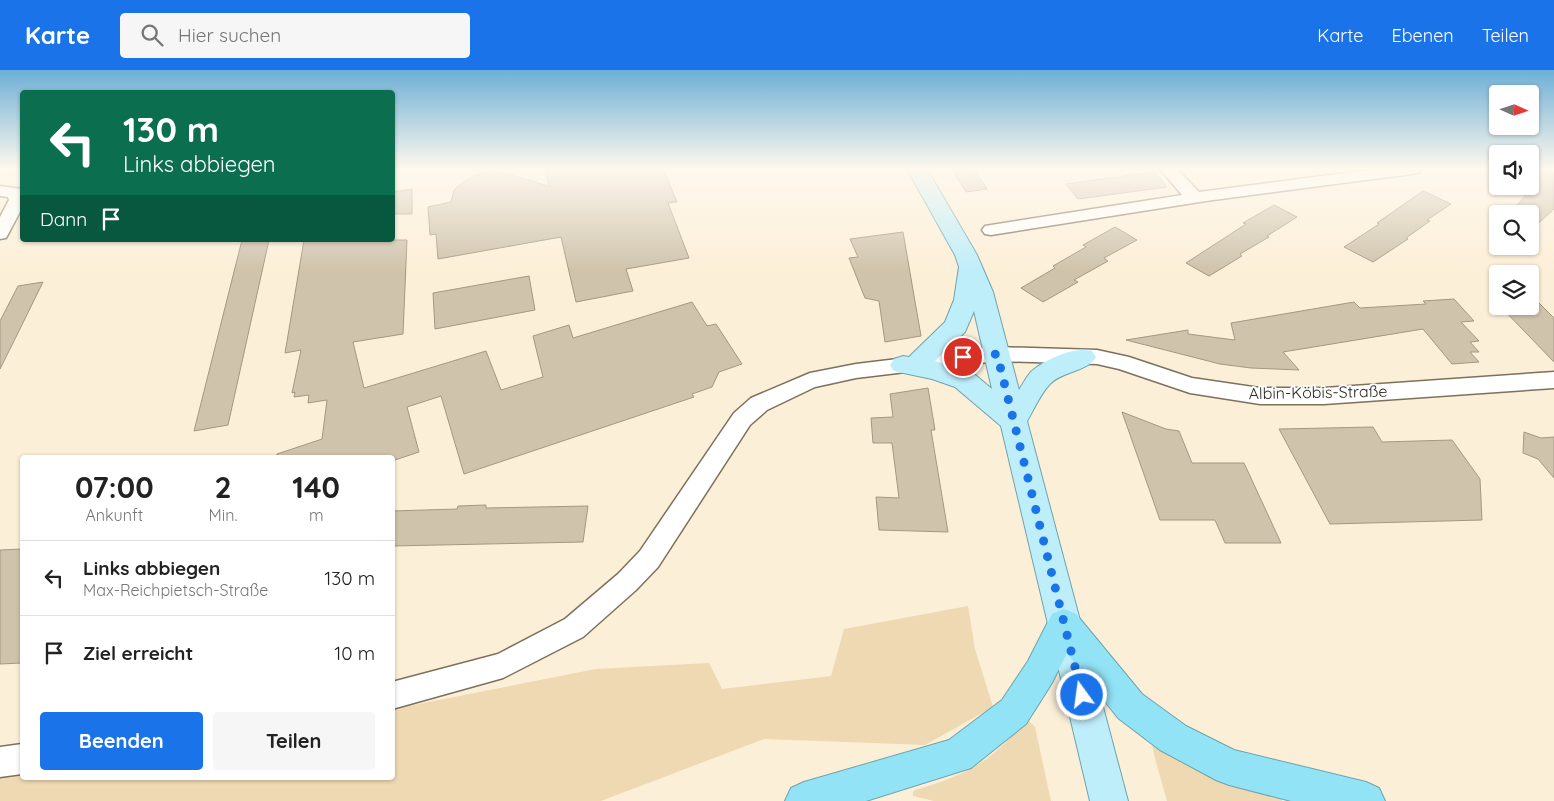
<!DOCTYPE html>
<html lang="de">
<head>
<meta charset="utf-8">
<style>
  body { margin:0; font-family:Quicksand,sans-serif; background:#f6f6f6; color:#222; height:100vh; display:flex; flex-direction:column; font-size:19px; white-space:nowrap }
  * { box-sizing:border-box; margin:0 }
  p { font-size:16px; color:#767676 }
  .icon { flex:none; width:28px; height:28px; fill:none; stroke:currentColor; stroke-width:2; stroke-linecap:round; stroke-linejoin:round }
  .map { position:relative; flex:1; overflow:hidden }
  .panel { position:absolute; left:20px; top:385px; width:375px; height:325px; display:flex; flex-direction:column; background:#fff; border-radius:5px; box-shadow:0 1px 4px #0004 }
  .panel>* { flex:none }
  .guide { position:absolute; left:20px; top:20px; width:375px; height:152px; border-radius:5px; box-shadow:0 1px 4px #0004; background:#0b6e4f; color:#fff; overflow:hidden }
  .needle { width:32px; rotate:93deg }
  .tools { position:absolute; left:1489px; top:15px; display:grid; gap:10px }
  .tools a { display:grid; place-items:center; width:50px; height:50px; border-radius:5px; background:#fff; box-shadow:0 1px 4px #0004; font-size:25px }
  .pin { position:absolute; display:grid; place-items:center; width:42px; height:42px; color:#fff; margin:-21px; border:2px solid #fff; border-radius:50%; box-shadow:0 1px 5px #0007 }
  .me { position:absolute; width:55px; margin:-28px; rotate:346deg; stroke-linejoin:round; filter:drop-shadow(0 0 4px #0008) }
  .turn { display:flex; align-items:center; gap:18px; height:105px; padding:0 20px; font-size:22px }
  .turn .icon { width:65px; height:65px; stroke-width:2.5 }
  .turn b { display:block; font-size:35px; line-height:42px }
  .then { display:flex; align-items:center; height:48px; padding:0 20px; background:#0003; gap:10px; font-size:19px }
  .eta { display:flex; justify-content:space-evenly; align-items:center; height:85px; text-align:center }
  .eta b { font-size:30px; font-weight:700; line-height:35px }
  .action { display:flex; gap:10px; margin-top:auto; padding:10px 20px }
  .action a { flex:1; height:58px; border-radius:5px; background:#1a73e8; color:#fff; font-size:20px; font-weight:700; line-height:58px; text-align:center }
  .action a+a { background:#f6f6f6; color:#222 }
  ul { padding:0; list-style:none }
  li { display:flex; align-items:center; gap:15px; height:75px; padding:0 20px; border-top:1px solid #e0e0e0 }
  li div { flex:1 }
  li b { display:block; font-size:19px }
  li em { font-style:normal }
  header { display:flex; align-items:center; gap:30px; box-sizing:border-box; height:70px; padding:0 25px; background:#1a73e8; color:#fff }
  header strong { font-size:24px }
  nav { display:flex; gap:28px; margin-inline-start:auto; font-size:18px }
  .search { width:350px; height:45px; background:#f6f6f6; display:flex; align-items:center; gap:12px; box-sizing:border-box; padding:0 18px; border-radius:5px; color:#767676; font-size:19px }
  .map>svg:first-child { display:block }
  .green { fill:#eed9b2 }
  .building { fill:#cfc3ac; stroke:#a39882 }
  .lines { fill:none; stroke-linecap:round; stroke-linejoin:round }
  .minor-casing { stroke:#7c715c; stroke-width:3 }
  .major-casing { stroke:#6fa3ac; stroke-width:2 }
  .highway-casing { stroke:#6fa3ac; stroke-width:2 }
  .minor { fill:#fff; fill-rule:evenodd }
  .major { fill:#beeefa; fill-rule:evenodd }
  .highway { fill:#92e3f6; fill-rule:evenodd }
  .route { stroke:#1a73e8; stroke-width:9; stroke-dasharray:0 16.2 }
  .labels { text-anchor:middle; dominant-baseline:central; stroke-width:4; stroke-linejoin:round; paint-order:stroke }
  .street-label { font-size:16px; fill:#2f2b22; stroke:#fefefe }
</style>
</head>
<body>
<header>
<strong>Karte</strong>
<div class="search"><svg class="icon" aria-label="search" viewBox="0 0 24 24"><circle cx="10" cy="10" r="6"/><path d="M15 15l6 6"/></svg>Hier suchen</div>
<nav><a>Karte</a><a>Ebenen</a><a>Teilen</a></nav>
</header>
<div class="map">
<svg width="1554" height="731" viewBox="0 0 1554 731">
  <rect width="100%" height="100%" fill="#fcefd8"/>
  <!-- green -->
  <g class="green">
    <path d="M968,536L975,579L993,637L925,675L764,669L601,731H0V707L22,704V708H392L393,639L596,599L709,593L722,619L831,606L844,559Z"/>
    <path d="M1027,649L1035,657L1051,731H934L913,726V722L915,720C969,704 991,692 1027,649Z"/>
    <path d="M1150,662L1281,727L1282,731H1167L1154,685Z"/>
  </g>
  <!-- building -->
  <g class="building">
    <path d="M545,99H663L677,132L668,133L689,188L626,199L633,221L576,232L561,167L438,189L436,164L430,165L428,137L451,132L454,120L459,115L475,105L489,102L504,103L549,116Z"/>
    <path d="M952,99H971L973,102H976L987,119L966,122Z"/>
    <path d="M1547,99H1554V139L1530,161V144H1509L1527,124L1524,123L1534,113L1531,112Z"/>
    <path d="M1154,102L1167,117L1078,129L1066,114Z"/>
    <path d="M412,119V144H392V122Z"/>
    <path d="M1423,121L1451,134L1427,150L1430,151L1406,168L1408,169L1373,192L1344,177L1379,154L1377,153Z"/>
    <path d="M1274,135L1297,147L1267,166L1269,167L1240,184L1242,186L1209,206L1186,193L1246,154L1243,153Z"/>
    <path d="M1115,157L1137,170L1104,188L1108,191L1074,210L1078,212L1043,232L1021,218L1055,198L1053,196L1086,177L1083,175Z"/>
    <path d="M903,162L921,266L885,272L879,231L865,228L849,188L858,187L850,169Z"/>
    <path d="M242,170H269L228,355L194,361Z"/>
    <path d="M304,170H407L403,264L353,272L364,318L486,281L501,320L543,307L533,266L569,255L573,268L692,232L707,256L716,254L742,294L719,302L712,317L692,324L694,327L464,404L441,326L407,337L419,382L392,391V388H277V384L322,369L327,330L308,333L309,325L294,327L295,322L292,323L301,280L285,283Z"/>
    <path d="M529,206L535,240L435,259L433,223Z"/>
    <path d="M43,212L16,267L0,299V251L18,216Z"/>
    <path d="M1530,224L1554,248V292L1500,236H1530Z"/>
    <path d="M1454,229L1474,251L1461,252L1479,271L1470,272L1479,282H1470L1479,292L1452,294L1423,259L1283,282L1299,300L1251,298L1220,294L1126,270L1188,260V264L1235,270L1231,253L1354,232L1360,238L1426,234L1423,231Z"/>
    <path d="M928,318L935,360H931L948,462L879,460L876,427L899,428L892,373H873L871,348L893,347L890,324Z"/>
    <path d="M1122,342L1166,359L1179,361L1192,393H1244L1281,473H1225L1215,450H1160Z"/>
    <path d="M1373,357L1382,372L1452,370L1480,409L1482,450L1330,454L1279,359Z"/>
    <path d="M1524,362L1541,368L1554,367V408L1538,389L1523,383Z"/>
    <path d="M486,435V438L588,436L583,472L392,476V441L457,439L458,436Z"/>
    <path d="M22,479V593L0,594V480Z"/>
  </g>
  <g class="lines">
    <defs>
      <g id="minor">
        <path d="M1160,99H1177L1199,122L1376,99H1420L1418,103L1412,104L1206,131L991,165L985,164L982,160L985,156L991,155L1182,125Z"/>
        <path d="M0,116L21,119L22,122V138L6,168L0,169V147L9,130L8,127L0,126Z"/>
        <path d="M997,277L1097,280L1129,287L1192,308L1260,318H1324L1554,302V318L1324,334H1260L1190,323L1119,299L1097,294L997,291L856,308L815,317L767,340L750,355L658,497L636,520L583,567L503,608L392,639V612L498,584L565,549L618,504L640,481L734,343L751,328L810,303L856,294Z"/>
        <path d="M22,674V704L0,707V677Z"/>
      </g>
      <path id="major" d="M907,99H927L977,185L993,222L1019,320C1023,314 1027,305 1033,300C1047,289 1074,276 1092,281L1096,287C1087,302 1062,301 1050,314C1040,324 1034,340 1027,351L1128,731H1090L1001,356L955,317L932,309L894,301L890,295L894,289L903,286L909,287L945,252L954,230L959,197L955,185ZM974,241L992,319L973,303L935,291L965,262Z"/>
      <path id="highway" d="M1064,539L1076,544L1142,624L1186,656L1234,680L1366,712L1379,718L1385,731H1291L1229,715L1216,710L1160,680L1118,648L1067,583L1052,613L1026,654L971,698L866,731H785L791,718L804,712L949,670L1002,630L1028,591L1052,544Z"/>
    </defs>
    <!-- minor casing -->
    <use href="#minor" class="minor-casing"/>
    <!-- major casing -->
    <use href="#major" class="major-casing"/>
    <!-- highway casing -->
    <use href="#highway" class="highway-casing"/>
    <!-- minor -->
    <use href="#minor" class="minor"/>
    <!-- major -->
    <use href="#major" class="major"/>
    <!-- highway -->
    <use href="#highway" class="highway"/>
  </g>
  <!-- sky -->
  <linearGradient id="sky" x2="0" y2="1"><stop stop-color="#6dafd6"/><stop offset="0.49" stop-color="#fef8ed"/><stop offset="1" stop-color="#fef8ed" stop-opacity="0"/></linearGradient>
  <rect width="1554" height="201" fill="url(#sky)"/>
  <g class="lines">
    <!-- route -->
    <path class="route" d="M963,287L997,284L1082,625"/>
  </g>
  <g class="labels">
    <!-- street labels -->
    <g class="street-label">
      <text transform="translate(1318 322) rotate(-1)">Albin-Köbis-Straße</text>
    </g>
  </g>
</svg>
<div class="tools">
<a><svg class="needle" viewBox="-14 -14 28 28"><path d="M0-13l5 13h-10z" fill="#e53935"/><path d="M0 13l5-13h-10z" fill="#767676"/></svg></a>
<a><svg class="icon" aria-label="sound" viewBox="0 0 24 24"><path d="M4 9h4l5-4v14l-5-4H4zM17 9q2 3 0 6"/></svg></a>
<a><svg class="icon" aria-label="search" viewBox="0 0 24 24"><circle cx="10" cy="10" r="6"/><path d="M15 15l6 6"/></svg></a>
<a><svg class="icon" aria-label="layers" viewBox="0 0 24 24"><path d="M12 4l9 5-9 5-9-5zM3 14l9 5 9-5"/></svg></a>
</div>
<div class="pin" style="left:963px;top:287px;background:#d93025"><svg class="icon" aria-label="arrive" viewBox="0 0 24 24"><path d="M6 21V4h12l-3 4 3 4H6"/></svg></div>
<svg class="me" style="left:1082px;top:625px" viewBox="-20 -20 40 40"><circle r="17" fill="#1a73e8" stroke="#fff" stroke-width="3"/><path d="M0-11L8 9 0 5-8 9z" fill="#fff"/></svg>
<div class="guide">
<div class="turn"><svg class="icon" aria-label="left" viewBox="0 0 24 24"><path d="M17 20v-9H6M10 6l-5 5 5 5"/></svg><div><b>130 m</b>Links abbiegen</div></div>
<div class="then">Dann<svg class="icon" aria-label="arrive" viewBox="0 0 24 24"><path d="M6 21V4h12l-3 4 3 4H6"/></svg></div>
</div>
<section class="panel">
<div class="eta">
<div><b>07:00</b><p>Ankunft</p></div>
<div><b>2</b><p>Min.</p></div>
<div><b>140</b><p>m</p></div>
</div>
<ul>
<li><svg class="icon" aria-label="left" viewBox="0 0 24 24"><path d="M17 20v-9H6M10 6l-5 5 5 5"/></svg><div><b>Links abbiegen</b><p>Max-Reichpietsch-Straße</p></div><em>130 m</em></li>
<li><svg class="icon" aria-label="arrive" viewBox="0 0 24 24"><path d="M6 21V4h12l-3 4 3 4H6"/></svg><div><b>Ziel erreicht</b></div><em>10 m</em></li>
</ul>
<div class="action"><a>Beenden</a><a>Teilen</a></div>
</section>
</div>
</body>
</html>
